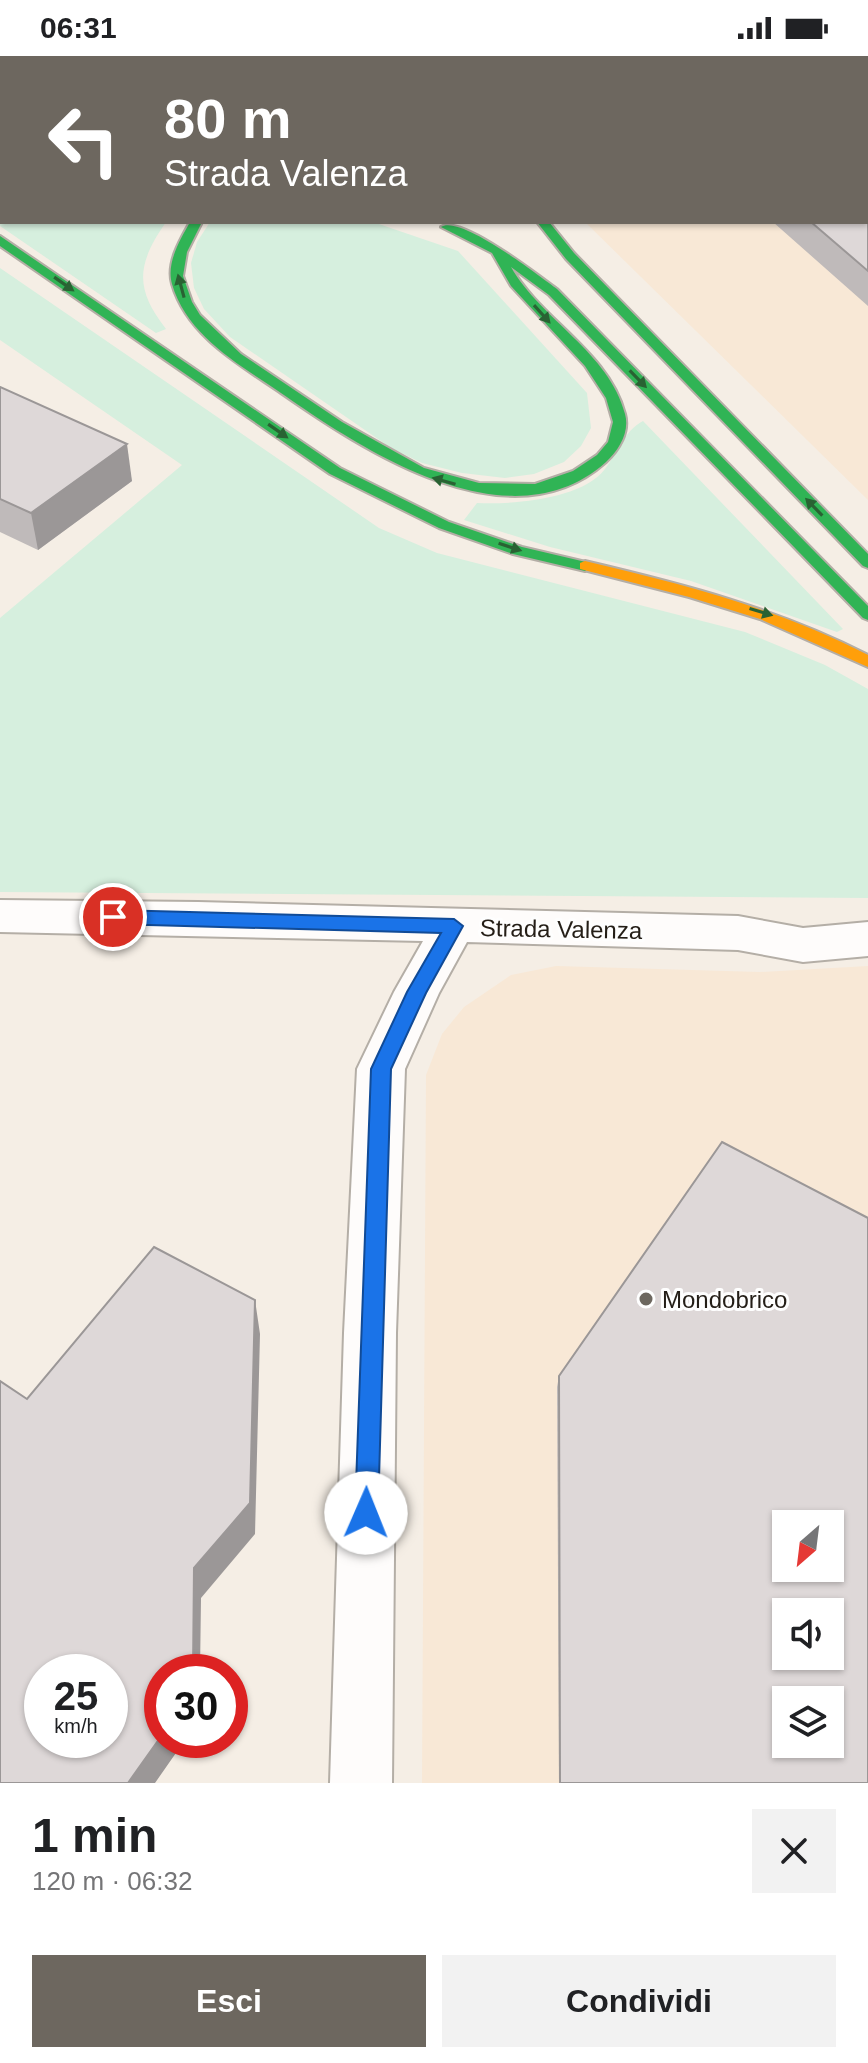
<!DOCTYPE html>
<html lang="it">
<head>
<meta charset="utf-8">
<style>
  body { margin:0; font-family:Arial,sans-serif; background:#f2f2f2; color:#202124; height:100vh; display:flex; flex-direction:column; font-size:30px; white-space:nowrap }
  * { box-sizing:border-box; margin:0 }
  p { font-size:26px; color:#757577 }
  .icon { flex:none; width:44px; height:44px; fill:none; stroke:currentColor; stroke-width:2; stroke-linecap:round; stroke-linejoin:round }
  .map { position:relative; height:1727px; overflow:hidden }
  .side { display:flex; flex-direction:column; background:#fff; flex:1 }
  .side>* { flex:none }
  .guide { position:absolute; left:0px; top:0px; width:868px; height:168px; box-shadow:0 2px 6px #0004; background:#6d675f; color:#fff; overflow:hidden }
  .needle { width:52px; rotate:208deg }
  .fabs { position:absolute; left:772px; top:1454px; display:grid; gap:16px }
  .fabs a { display:grid; place-items:center; width:72px; height:72px; border-radius:0px; background:#fff; box-shadow:0 2px 6px #0004; font-size:40px }
  .speed { position:absolute; left:24px; top:1598px; display:flex; gap:16px; font-size:40px; font-weight:700; text-align:center }
  .speed>* { display:grid; place-content:center; width:104px; height:104px; border-radius:50%; background:#fff; box-shadow:0 2px 6px #0004; line-height:1 }
  .speed small { font-size:20px; font-weight:400 }
  .speed .limit { border:12px solid #d22; background:#fff; color:#111 }
  .pin { position:absolute; display:grid; place-items:center; width:68px; height:68px; color:#fff; margin:-34px; border:4px solid #fff; border-radius:50%; box-shadow:0 2px 8px #0007 }
  .me { position:absolute; width:88px; margin:-44px; rotate:1deg; stroke-linejoin:round; filter:drop-shadow(0 0 6px #0008) }
  .turn { display:flex; align-items:center; gap:28px; height:168px; padding:0 32px; font-size:36px }
  .turn .icon { width:104px; height:104px; stroke-width:2.5 }
  .turn b { display:block; font-size:56px; line-height:68px }
  .round { display:grid; place-items:center; flex:none; width:84px; height:84px; border-radius:0px; background:#f2f2f2 }
  .overview { display:flex; align-items:center; justify-content:space-between; height:136px; padding:0 32px }
  h1 { font-size:48px; font-weight:700; line-height:60px }
  .primary-button { display:flex; gap:16px; margin-top:auto; padding:16px 32px }
  .primary-button a { flex:1; height:92px; border-radius:0px; background:#6d675f; color:#fff; font-size:32px; font-weight:700; line-height:92px; text-align:center }
  .primary-button a+a { background:#f2f2f2; color:#202124 }
  .status { display:flex; justify-content:space-between; align-items:center; height:56px; padding:0 40px; background:#fff; direction:ltr }
  .status svg { height:22px; fill:currentColor }
  .map>svg:first-child { display:block }
  .built { fill:#f8e8d6; fill-rule:evenodd }
  .green { fill:#d6efde }
  .lines { fill:none; stroke-linecap:round; stroke-linejoin:round }
  .street-casing { stroke:#b4aea6; stroke-width:4 }
  .fast-casing { stroke:#b4aea6; stroke-width:4 }
  .slow-casing { stroke:#b4aea6; stroke-width:4 }
  .street { fill:#fefcfb; fill-rule:evenodd }
  .fast { fill:#30b455; fill-rule:evenodd }
  .slow { fill:#ff9f0a; fill-rule:evenodd }
  .wall { fill:#bfbaba }
  .shaded-wall { fill:#9b9797 }
  .building { fill:#ded8d8; stroke:#9b9797; stroke-width:2; fill-rule:evenodd }
  .oneway { fill:#296233 }
  .route { fill:#1a73e8; stroke:#114b97; stroke-width:2 }
  .poi-dot { fill:#6d675f; stroke:#fefefe; stroke-width:3 }
  .labels { text-anchor:middle; dominant-baseline:central; stroke-width:6; stroke-linejoin:round; paint-order:stroke }
  .street-label { font-size:24px; fill:#241e17; stroke:#fefefe }
  .poi-label { font-size:24px; fill:#241e17; stroke:#fefefe; text-anchor:start }
</style>
</head>
<body>
<div class="status"><b>06:31</b><svg viewBox="0 0 49 12"><path d="M0 12V9h3v3zM5 12V6h3v6zM10 12V3h3v9zM15 12V0h3v12zM26 1h20v11H26zM47 4h2v5h-2z"/></svg></div>
<div class="map">
<svg width="868" height="1727" viewBox="0 0 868 1727">
  <rect width="100%" height="100%" fill="#f5eee5"/>
  <!-- built -->
  <g class="built">
    <path d="M868,42V444L585,166H866Z"/>
    <path d="M556,910L760,916L868,910V1727H422L426,1019L442,978L464,951L511,919ZM786,1468H830V1512H786ZM786,1556H830V1600H786ZM786,1644H830V1688H786Z"/>
  </g>
  <!-- green -->
  <g class="green">
    <path d="M0,131L2,166H166C137,208 134,232 166,273L156,277L0,170Z"/>
    <path d="M210,166H373L458,195L587,337L591,372L581,390L564,406L534,418L505,422L462,417L422,407L391,392L230,281L204,253L194,232L191,207L197,186Z"/>
    <path d="M0,212L379,472L437,497L745,576L825,609L868,633V842L0,836V562L182,409L0,284Z"/>
    <path d="M643,365L843,573L837,576L691,525L550,491L464,464L477,447C511,449 583,443 605,413C618,396 624,375 643,365Z"/>
  </g>
  <g class="lines">
    <defs>
      <g id="street">
        <rect x="866" y="11" width="2" height="16"/>
        <path d="M0,844L198,846L738,860L803,872L868,866V900L803,906L738,894L467,886L439,937L405,1013L396,1277L392,1727H330L344,1277L357,1013L394,936L423,885L0,876Z"/>
      </g>
      <g id="fast">
        <rect x="378" y="0" width="10" height="2"/>
        <path d="M868,0V6L861,2L864,0Z"/>
        <rect x="0" y="37" width="2" height="7"/>
        <rect x="0" y="75" width="2" height="6"/>
        <path d="M190,166H202L187,196L183,220L192,246L200,259L241,298L342,366L424,412L479,427L535,428L573,415L597,399L608,386L613,366L606,342L585,310L511,230L492,197L441,171C460,158 539,220 557,233L868,550V564L863,562L549,239L511,211C541,264 609,296 625,358C630,376 619,394 606,406C510,492 363,394 281,337C240,309 187,280 172,228C166,207 180,184 190,166Z"/>
        <path d="M537,166H549L574,197L868,498V512L863,510L566,203Z"/>
        <path d="M0,180L340,412L449,466L522,491L590,507L592,510L585,515L513,498L439,472L330,418L0,190Z"/>
      </g>
      <g id="slow">
        <rect x="0" y="114" width="2" height="7"/>
        <path d="M585,505C683,528 779,553 868,599V611L760,563L689,541L580,513V507Z"/>
      </g>
    </defs>
    <!-- street casing -->
    <use href="#street" class="street-casing"/>
    <!-- fast casing -->
    <use href="#fast" class="fast-casing"/>
    <!-- slow casing -->
    <use href="#slow" class="slow-casing"/>
    <!-- street -->
    <use href="#street" class="street"/>
    <!-- fast -->
    <use href="#fast" class="fast"/>
    <!-- slow -->
    <use href="#slow" class="slow"/>
  </g>
  <!-- wall -->
  <g class="wall">
    <path d="M868,101V250L773,166H866Z"/>
    <path d="M0,331L132,425L38,494L0,476Z"/>
    <path d="M559,1320L868,1727H559L557,1331Z"/>
  </g>
  <!-- shaded-wall -->
  <g class="shaded-wall">
    <path d="M127,388L132,425L38,494L31,457Z"/>
    <path d="M255,1244L260,1278L255,1478L201,1542L200,1616H193L194,1512Z"/>
    <path d="M162,1679V1684H185L155,1727H128Z"/>
  </g>
  <!-- building -->
  <g class="building">
    <path d="M866,101H868V215L811,166H866Z"/>
    <path d="M0,331L127,388L31,457L0,443Z"/>
    <path d="M722,1086L868,1162V1727H560L559,1320ZM786,1468H830V1512H786ZM786,1556H830V1600H786ZM786,1644H830V1688H786Z"/>
    <path d="M154,1191L255,1244L250,1447L194,1512L193,1616H162V1679L128,1727H0V1325L27,1343ZM42,1616H110V1684H42Z"/>
  </g>
  <!-- one-way arrows -->
  <defs><path id="oneway-solid" d="M-6-.8H1V-3.2L6.5 0L1 3.2V.8H-6Z" transform="scale(2)"/></defs>
  <g class="oneway">
    <use href="#oneway-solid" transform="translate(64 228) rotate(35)"/>
    <use href="#oneway-solid" transform="translate(181 230) rotate(-105)"/>
    <use href="#oneway-solid" transform="translate(542 258) rotate(48)"/>
    <use href="#oneway-solid" transform="translate(638 323) rotate(46)"/>
    <use href="#oneway-solid" transform="translate(278 375) rotate(35)"/>
    <use href="#oneway-solid" transform="translate(444 425) rotate(-164)"/>
    <use href="#oneway-solid" transform="translate(814 451) rotate(-134)"/>
    <use href="#oneway-solid" transform="translate(510 491) rotate(18)"/>
    <use href="#oneway-solid" transform="translate(761 556) rotate(17)"/>
  </g>
  <!-- route -->
  <path class="route" d="M113,854L454,863L463,870L426,937L391,1013L378,1457L375,1465L366,1468L358,1465L355,1457L371,1013L407,936L441,877L113,868L104,861Z"/>
  <!-- markers -->
  <circle class="poi-dot" cx="646" cy="1243" r="8"/>
  <g class="labels">
    <!-- street labels -->
    <g class="street-label">
      <text transform="translate(561 873) rotate(1)">Strada Valenza</text>
    </g>
    <!-- poi labels -->
    <g class="poi-label">
      <text x="662" y="1243">Mondobrico</text>
    </g>
  </g>
</svg>
<div class="fabs">
<a><svg class="needle" viewBox="-14 -14 28 28"><path d="M0-13l5 13h-10z" fill="#e53935"/><path d="M0 13l5-13h-10z" fill="#757577"/></svg></a>
<a><svg class="icon" aria-label="sound" viewBox="0 0 24 24"><path d="M4 9h4l5-4v14l-5-4H4zM17 9q2 3 0 6"/></svg></a>
<a><svg class="icon" aria-label="layers" viewBox="0 0 24 24"><path d="M12 4l9 5-9 5-9-5zM3 14l9 5 9-5"/></svg></a>
</div>
<div class="speed"><div>25<small>km/h</small></div><div class="limit">30</div></div>
<div class="pin" style="left:113px;top:861px;background:#d93025"><svg class="icon" aria-label="arrive" viewBox="0 0 24 24"><path d="M6 21V4h12l-3 4 3 4H6"/></svg></div>
<svg class="me" style="left:366px;top:1457px" viewBox="-20 -20 40 40"><circle r="19" fill="#fff"/><path d="M0-13L10 11 0 6-10 11z" fill="#1a73e8"/></svg>
<div class="guide">
<div class="turn"><svg class="icon" aria-label="left" viewBox="0 0 24 24"><path d="M17 20v-9H6M10 6l-5 5 5 5"/></svg><div><b>80 m</b>Strada Valenza</div></div>
</div>
</div>
<section class="side">
<div class="overview"><div><h1>1 min</h1><p>120 m · 06:32</p></div><a class="round"><svg class="icon" aria-label="close" viewBox="0 0 24 24"><path d="M6 6l12 12M18 6L6 18"/></svg></a></div>
<div class="primary-button"><a>Esci</a><a>Condividi</a></div>
</section>
</body>
</html>
